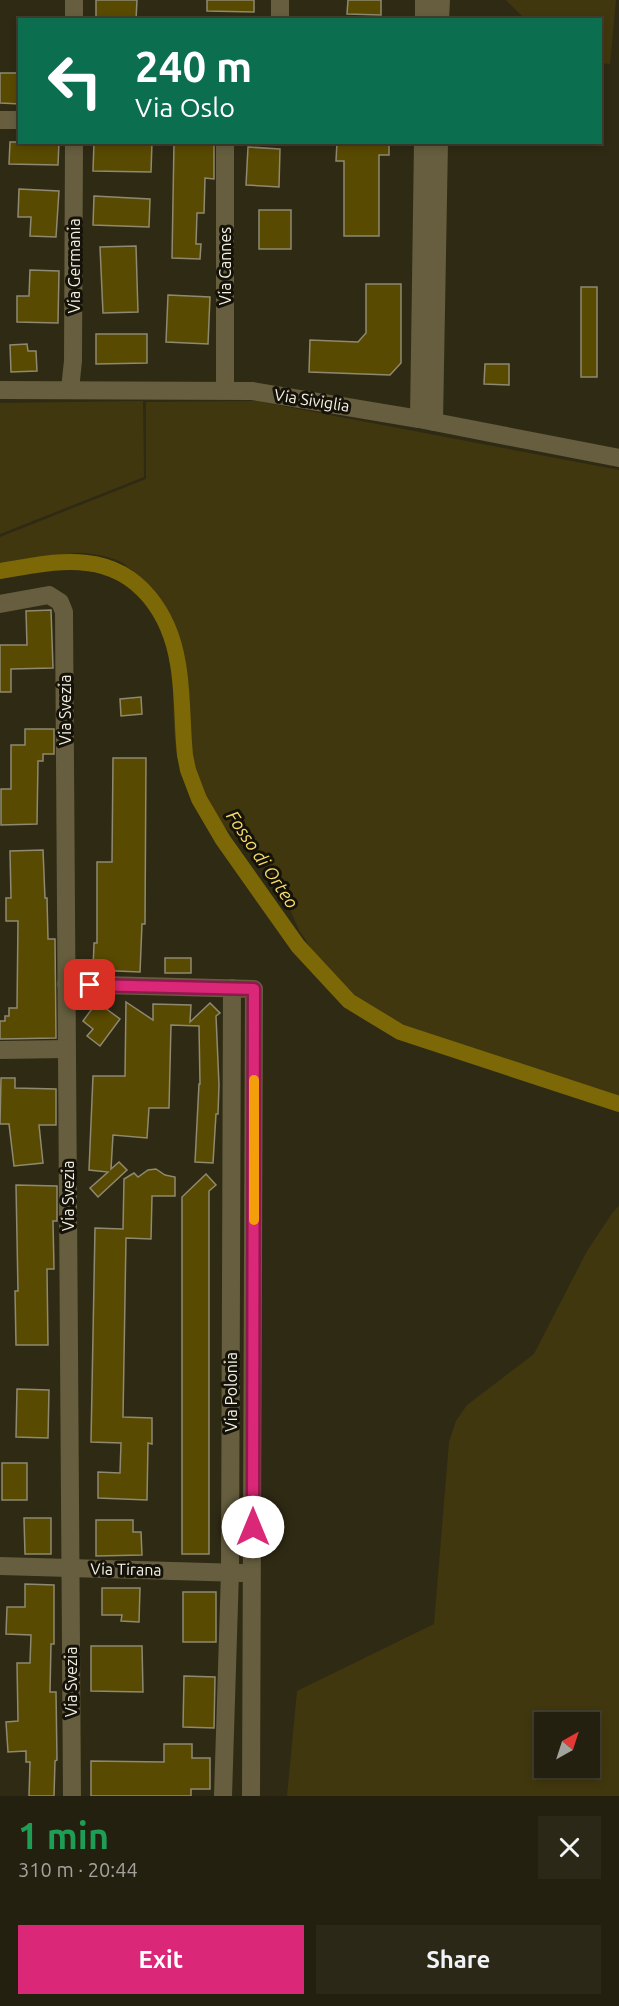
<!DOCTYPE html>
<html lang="en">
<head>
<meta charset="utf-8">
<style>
  body { margin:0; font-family:Ubuntu,sans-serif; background:#2b2818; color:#f1f3f6; height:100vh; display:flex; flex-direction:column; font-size:22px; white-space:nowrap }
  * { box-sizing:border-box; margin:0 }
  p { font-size:20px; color:#a3a39e }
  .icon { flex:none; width:33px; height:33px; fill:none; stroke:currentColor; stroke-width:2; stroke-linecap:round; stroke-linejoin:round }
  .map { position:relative; height:1796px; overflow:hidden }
  .sheet { display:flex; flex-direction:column; background:#23200f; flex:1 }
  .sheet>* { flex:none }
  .banner { position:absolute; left:18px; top:18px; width:584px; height:126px; border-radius:0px; box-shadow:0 3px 9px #0003,0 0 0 2px #403e2f; background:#0b6e4f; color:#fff; overflow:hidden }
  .needle { width:39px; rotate:39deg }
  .fabs { position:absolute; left:534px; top:1712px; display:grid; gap:12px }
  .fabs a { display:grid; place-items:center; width:66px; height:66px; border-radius:0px; background:#23200f; box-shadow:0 3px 9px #0003,0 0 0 2px #403e2f; font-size:30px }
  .pin { position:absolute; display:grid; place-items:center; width:51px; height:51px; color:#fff; margin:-26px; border-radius:12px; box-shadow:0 3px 9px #0006 }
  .me { position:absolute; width:66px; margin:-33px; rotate:0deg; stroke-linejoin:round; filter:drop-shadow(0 0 4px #0008) }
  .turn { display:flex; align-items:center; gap:21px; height:126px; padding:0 18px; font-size:27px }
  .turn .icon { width:78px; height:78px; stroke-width:2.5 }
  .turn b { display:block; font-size:42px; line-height:51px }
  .round { display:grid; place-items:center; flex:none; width:63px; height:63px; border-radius:0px; background:#2b2818 }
  .overview { display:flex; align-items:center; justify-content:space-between; height:102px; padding:0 18px }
  h1 { font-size:36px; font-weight:700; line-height:45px; color:#1e9e55 }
  .button { display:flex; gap:12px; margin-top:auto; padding:12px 18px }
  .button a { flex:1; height:69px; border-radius:0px; background:#db2777; color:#fff; font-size:24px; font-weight:700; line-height:69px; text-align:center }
  .button a+a { background:#2b2818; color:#f1f3f6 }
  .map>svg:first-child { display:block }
  .green { fill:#41370e; fill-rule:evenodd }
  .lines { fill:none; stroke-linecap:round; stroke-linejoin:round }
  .canal { stroke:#7c6806; stroke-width:16 }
  .building { fill:#594a01; stroke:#8f8970; stroke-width:1.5 }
  .minor { stroke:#665e3f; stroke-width:18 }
  .route-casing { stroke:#8e194d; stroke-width:15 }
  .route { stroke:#db2777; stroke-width:10 }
  .slow { stroke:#f59e0b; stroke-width:10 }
  .labels { text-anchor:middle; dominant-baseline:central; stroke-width:6; stroke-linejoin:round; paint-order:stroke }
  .street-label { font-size:16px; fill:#f4f1e4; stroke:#151209 }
  .water-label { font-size:18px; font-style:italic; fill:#f7db6b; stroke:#151209 }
</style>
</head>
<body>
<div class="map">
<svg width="619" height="1796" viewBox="0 0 619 1796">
  <rect width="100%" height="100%" fill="#2f2a14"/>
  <!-- green -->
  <g class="green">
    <path d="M506,0H616L610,64L600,63V20L525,19Z"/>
    <path d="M143,401L144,477L0,534V403Z"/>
    <path d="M256,401L619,470V1100L576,1095L492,1070L442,1043L399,1027L362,1005L332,977L314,953L299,930L289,907L267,868L196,799C146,731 207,629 132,570C128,568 125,564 121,562C112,557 86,552 76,553C68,553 58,557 50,559C33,563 17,565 0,568V537L146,479V402Z"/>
    <path d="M619,1206V1796H287L297,1691L434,1624L449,1442L456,1421L467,1405L534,1354L587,1251L613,1212ZM544,1722H590V1767H544Z"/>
  </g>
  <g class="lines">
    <!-- canal -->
    <path class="canal" d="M0,571C28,567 58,559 87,563C140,569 170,614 178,664C183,693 182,725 185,755L188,770L199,799L223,840L298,946L349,1001L400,1032L619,1104"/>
  </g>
  <!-- building -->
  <g class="building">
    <path d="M96,0H137L136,20H96Z"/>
    <path d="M207,0H254V12L207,11Z"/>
    <path d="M348,0H381V15L347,14Z"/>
    <path d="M0,73H20V104L0,103Z"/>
    <path d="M10,142H59L58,165L9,164Z"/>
    <path d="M94,142H152L151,172L93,171Z"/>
    <path d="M174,142H214V179L205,178L204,213H197L196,244H201L200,259L172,258Z"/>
    <path d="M337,142H389V155H379V236H344V161H336Z"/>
    <path d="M248,147L280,149L279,187L246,185Z"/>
    <path d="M19,189L59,191L56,237L30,236L31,217H18Z"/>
    <path d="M94,196L150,199L149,227L93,225Z"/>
    <rect x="259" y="210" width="32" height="39"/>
    <path d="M136,246L138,312L103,313L100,247Z"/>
    <path d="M30,270L59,271L58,323L17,322V296H29Z"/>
    <path d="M366,284H401V363L390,375L309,372L310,340L358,342L366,333Z"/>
    <rect x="581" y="287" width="16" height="90"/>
    <path d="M168,295L210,297L208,344L166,342Z"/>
    <path d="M96,334H147V363L96,364Z"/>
    <path d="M27,344L28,351H36L37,371L11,372L10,345Z"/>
    <path d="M485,364H509V385L484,384Z"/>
    <path d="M51,610L53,668L11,669V692H0V645H27L26,611Z"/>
    <path d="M141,697L142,714L121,716L120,699Z"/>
    <path d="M25,729H54V754H43V761H38L37,824L1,825V789H11V745H25Z"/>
    <path d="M113,758H146L145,924H142L140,972L93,970L94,943H97V862H112Z"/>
    <path d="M43,850L45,898H47L48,939H55L56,1038L0,1039V1021H5V1016H9V1008H17L18,921H6V898H11L10,851Z"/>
    <rect x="165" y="958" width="26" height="15"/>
    <path d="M97,1002L120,1019L100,1046L87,1036L93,1029L83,1021Z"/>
    <path d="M126,1002L153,1020V1004L191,1005L190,1022L210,1003L220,1013L216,1016L219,1085L218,1114H216L213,1163L195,1162L199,1084H200L199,1026L171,1025L169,1108H149L147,1138L113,1135L111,1169L119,1162L127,1170L98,1197L90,1188L108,1172L89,1170L93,1076H125Z"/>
    <path d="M1,1078H15V1088L56,1089V1125H39L43,1163L14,1166L9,1124H0Z"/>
    <path d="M156,1169L165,1175L175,1177V1196H152L151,1239L126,1238L123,1417L152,1418V1444L148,1443L147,1500L98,1498V1472L120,1473L121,1443L91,1442L95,1228L123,1229L124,1179L134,1173L138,1177L148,1170Z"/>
    <path d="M206,1174L216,1185L209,1191V1554H182V1197Z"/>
    <path d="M16,1185L57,1186V1221H53L54,1269H47L48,1345H16L15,1291H18Z"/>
    <path d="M17,1389L49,1390L48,1438L16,1437Z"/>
    <rect x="2" y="1463" width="25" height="37"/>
    <path d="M24,1518H51V1554H25Z"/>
    <path d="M96,1520H133V1532H141L142,1555L96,1556Z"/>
    <path d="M25,1584L54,1585V1644H51L50,1692H56L57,1760L55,1761L54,1796H29L30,1762H26V1751L8,1752L6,1722L18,1721L17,1663H30L31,1635L6,1634L7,1607H25Z"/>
    <path d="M102,1588H140L139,1622L121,1621L122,1615H102Z"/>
    <rect x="183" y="1592" width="33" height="50"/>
    <path d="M91,1646H142L143,1692L91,1691Z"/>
    <path d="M184,1676L215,1677L214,1728L183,1727Z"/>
    <path d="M164,1744H192V1758H210V1789H191V1796H91V1761L164,1762Z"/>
  </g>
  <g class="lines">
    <!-- minor -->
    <g class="minor">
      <path d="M280,0V20"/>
      <path d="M74,20V0"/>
      <path d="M424,20V0"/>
      <path d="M440,20L441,0"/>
      <path d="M0,120H20"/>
      <path d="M225,142V390"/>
      <path d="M70,389L73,361L74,142"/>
      <path d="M0,390L252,391L419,419L619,458"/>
      <path d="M419,419L423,142"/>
      <path d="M434,422L439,142"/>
      <path d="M0,604L49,595L60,602L64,612L72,1796"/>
      <path d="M66,984L254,989L251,1796"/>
      <path d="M0,1050L67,1049"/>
      <path d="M0,1566L242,1573"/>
      <path d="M223,1796L230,1572L232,988"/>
    </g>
  </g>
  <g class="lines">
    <defs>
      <path id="route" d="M90,985L254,989L253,1527"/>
    </defs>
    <!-- route casing -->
    <use href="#route" class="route-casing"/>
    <!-- route -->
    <use href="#route" class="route"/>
    <!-- slow -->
    <path class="slow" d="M254,1220V1080"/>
  </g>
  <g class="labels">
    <!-- street labels -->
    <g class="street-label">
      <text transform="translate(74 266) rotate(-90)">Via Germania</text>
      <text transform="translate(225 266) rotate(-90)">Via Cannes</text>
      <text transform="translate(312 400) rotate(9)">Via Siviglia</text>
      <text transform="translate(65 710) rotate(-90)">Via Svezia</text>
      <text transform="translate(68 1196) rotate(-90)">Via Svezia</text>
      <text transform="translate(231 1392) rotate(-90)">Via Polonia</text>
      <text transform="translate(126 1569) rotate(1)">Via Tirana</text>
      <text transform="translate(71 1682) rotate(-90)">Via Svezia</text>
    </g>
    <!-- water labels -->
    <g class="water-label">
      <text transform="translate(263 859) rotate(56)">Fosso di Orteo</text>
    </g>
  </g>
</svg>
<div class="fabs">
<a><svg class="needle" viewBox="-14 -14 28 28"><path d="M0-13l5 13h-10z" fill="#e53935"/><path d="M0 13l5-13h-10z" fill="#a3a39e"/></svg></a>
</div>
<div class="pin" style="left:90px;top:985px;background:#d93025"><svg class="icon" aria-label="arrive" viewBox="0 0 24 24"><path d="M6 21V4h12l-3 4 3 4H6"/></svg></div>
<svg class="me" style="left:253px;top:1527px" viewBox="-20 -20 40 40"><circle r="19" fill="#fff"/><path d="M0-13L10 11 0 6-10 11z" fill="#db2777"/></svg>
<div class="banner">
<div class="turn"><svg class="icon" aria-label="left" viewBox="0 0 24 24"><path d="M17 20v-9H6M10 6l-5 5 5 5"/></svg><div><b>240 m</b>Via Oslo</div></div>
</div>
</div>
<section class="sheet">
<div class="overview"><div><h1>1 min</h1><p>310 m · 20:44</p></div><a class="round"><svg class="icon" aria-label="close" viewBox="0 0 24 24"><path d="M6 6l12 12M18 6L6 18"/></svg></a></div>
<div class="button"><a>Exit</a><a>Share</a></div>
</section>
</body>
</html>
